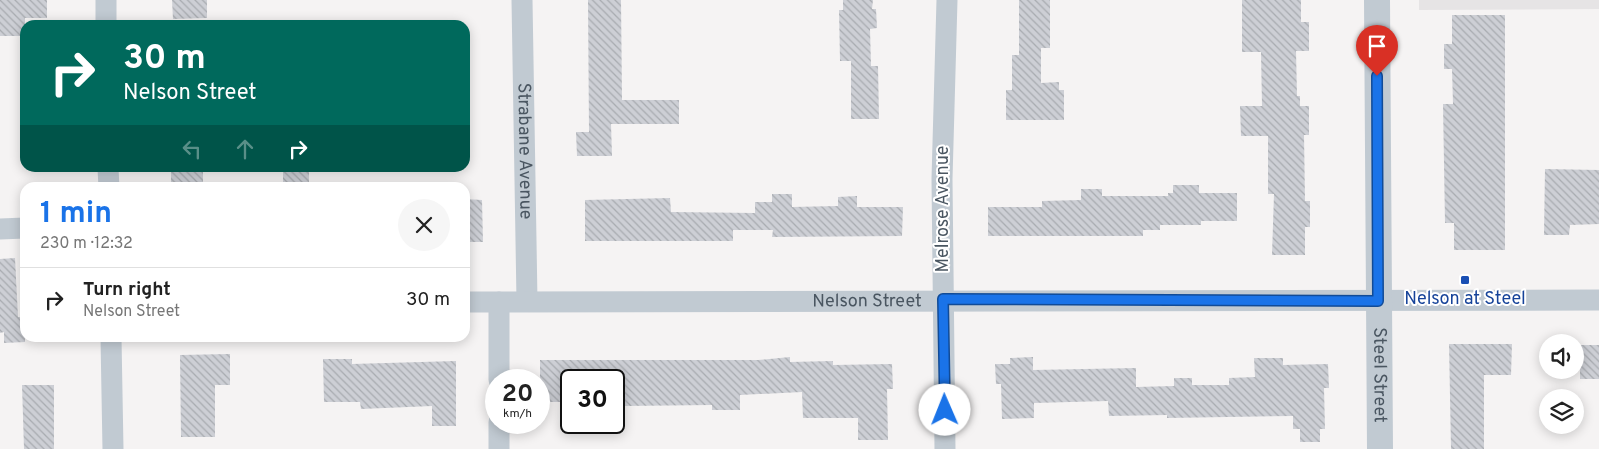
<!DOCTYPE html>
<html lang="en">
<head>
<meta charset="utf-8">
<style>
  body { margin:0; font-family:Overpass,sans-serif; background:#f6f6f6; color:#222; height:100vh; display:flex; flex-direction:column; font-size:19px; white-space:nowrap }
  * { box-sizing:border-box; margin:0 }
  p { font-size:16px; color:#767676 }
  .icon { flex:none; width:28px; height:28px; fill:none; stroke:currentColor; stroke-width:2; stroke-linecap:round; stroke-linejoin:round }
  .map { position:relative; flex:1; overflow:hidden }
  .drawer { position:absolute; left:20px; top:182px; width:450px; height:160px; display:flex; flex-direction:column; background:#fff; border-radius:15px; box-shadow:0 2px 12px #0003 }
  .drawer>* { flex:none }
  .banner { position:absolute; left:20px; top:20px; width:450px; height:152px; border-radius:15px; box-shadow:0 2px 12px #0003; background:#00695c; color:#fff; overflow:hidden }
  .controls { position:absolute; left:1539px; top:334px; display:grid; gap:10px }
  .controls a { display:grid; place-items:center; width:45px; height:45px; border-radius:50%; background:#fff; box-shadow:0 2px 12px #0003; font-size:25px }
  .speed { position:absolute; left:485px; top:369px; display:flex; gap:10px; font-size:25px; font-weight:700; text-align:center }
  .speed>* { display:grid; place-content:center; width:65px; height:65px; border-radius:50%; background:#fff; box-shadow:0 2px 12px #0003; line-height:1 }
  .speed small { font-size:12px; font-weight:400 }
  .speed .limit { border:2px solid #111; border-radius:8px; background:#fff; color:#111 }
  .pin { position:absolute; display:grid; place-items:center; width:42px; height:42px; color:#fff; margin:-51px -21px; border-radius:50% 50% 50% 0; rotate:-45deg; box-shadow:0 0 5px #0007 }
  .pin .icon { rotate:45deg }
  .me { position:absolute; width:55px; margin:-28px; rotate:359deg; stroke-linejoin:round; filter:drop-shadow(0 0 4px #0008) }
  .turn { display:flex; align-items:center; gap:18px; height:105px; padding:0 20px; font-size:22px }
  .turn .icon { width:65px; height:65px; stroke-width:2.5 }
  .turn b { display:block; font-size:35px; line-height:42px }
  .lanes { display:flex; align-items:center; height:48px; padding:0 20px; background:#0003; justify-content:center; gap:25px; direction:ltr }
  .lanes .off { opacity:.35 }
  .round { display:grid; place-items:center; flex:none; width:52px; height:52px; border-radius:26px; background:#f6f6f6 }
  .summary { display:flex; align-items:center; justify-content:space-between; height:85px; padding:0 20px }
  h1 { font-size:30px; font-weight:700; line-height:38px; color:#1a73e8 }
  ul { padding:0; list-style:none }
  li { display:flex; align-items:center; gap:15px; height:65px; padding:0 20px; border-top:1px solid #e0e0e0 }
  li div { flex:1 }
  li b { display:block; font-size:19px }
  li em { font-style:normal }
  .map>svg:first-child { display:block }
  .education { fill:#e6e4e5 }
  .building { fill:url(#building-back-hatch) }
  .lines { fill:none; stroke-linecap:round; stroke-linejoin:round }
  .minor { stroke:#c1cad2; stroke-width:21 }
  .tertiary { stroke:#c1cad2; stroke-width:26 }
  .route-casing { stroke:#114b97; stroke-width:12 }
  .route { stroke:#1a73e8; stroke-width:9 }
  .transit-dot { fill:#1a4fb4; stroke:#fff; stroke-width:2 }
  .labels { text-anchor:middle; dominant-baseline:central; stroke-width:4; stroke-linejoin:round; paint-order:stroke }
  .street-label { font-size:18px; fill:#4a5661; stroke:#fff }
  .transit-label { font-size:18px; fill:#164399; stroke:#fff }
</style>
</head>
<body>
<div class="map">
<svg width="1599" height="449" viewBox="0 0 1599 449">
  <defs>
    <pattern id="building-back-hatch" width="6" height="6" patternUnits="userSpaceOnUse" patternTransform="scale(1.25)"><rect width="6" height="6" fill="#cdcfd5"/><path d="M-1 5l2 2M0 0l6 6M5-1l2 2" fill="none" stroke="#a8abb0"/></pattern>
  </defs>
  <rect width="100%" height="100%" fill="#f5f3f3"/>
  <!-- education -->
  <path class="education" d="M1419,0H1599V9L1419,10Z"/>
  <!-- building -->
  <g class="building">
    <path d="M0,0H47V18H25V36H0Z"/>
    <path d="M172,0H207V18L173,19Z"/>
    <path d="M588,0H621L622,100H679V124H611L612,156H577L576,132H589Z"/>
    <path d="M843,0H873L872,9H876L877,28L870,29L871,66H878L879,119H851V61H840L839,10H843Z"/>
    <path d="M1019,0H1050V48H1041V83L1059,82V90H1064V120H1006V90H1012V55H1019Z"/>
    <path d="M1242,0H1301V22H1309V51H1296L1297,96H1300V106H1309V135H1304L1305,201H1310V227H1305V255H1272L1274,194H1268V136H1241L1240,106H1262L1261,52H1242Z"/>
    <path d="M1452,15H1505V250H1454V223H1445L1443,104H1453L1452,69H1444V44H1452Z"/>
    <rect x="171" y="168" width="32" height="20"/>
    <rect x="283" y="168" width="26" height="20"/>
    <path d="M1545,169L1599,170V224L1570,225L1569,235H1544Z"/>
    <path d="M1173,185H1199V193H1237V221H1201V225H1160V230H1143V236H988V207H1042V201L1081,200V189H1102V196H1168V193H1173Z"/>
    <path d="M772,194H792V207L838,206V197L857,196V207H903L902,236L772,237L773,230H733V241H585V200L670,198L671,212L755,213V202H772Z"/>
    <path d="M465,199L482,200L483,242H465Z"/>
    <path d="M15,258L18,317H25V342L4,343V332L0,333V259Z"/>
    <path d="M1449,344H1512L1511,375H1484V449H1451Z"/>
    <rect x="1580" y="345" width="19" height="34"/>
    <path d="M230,354V385H215V437H181L180,355Z"/>
    <path d="M790,357V362L833,361V365L892,364L893,389H887L888,440H858V418H803L802,392L740,395V410H712V405L625,406V402H614V380H570V402H540V360H758Z"/>
    <path d="M1033,357V370L1136,368V387L1174,386V378H1192V385H1229V378L1255,377L1254,358H1283V365L1328,364L1329,388H1324L1325,429H1320V442H1300V429H1293V416L1167,418V415L1109,416L1108,401L1034,403V418L1002,419L1001,384H996L995,364H1010V358Z"/>
    <path d="M323,359H352V364L456,361V426H432V406L361,409L360,402H324Z"/>
    <path d="M22,385H54V449H24Z"/>
  </g>
  <g class="lines">
    <!-- minor -->
    <g class="minor">
      <path d="M106,0V25"/>
      <path id="s1" d="M522,0L527,301"/>
      <path d="M108,168L109,188"/>
      <path d="M0,229L25,228"/>
      <path id="s2" d="M465,302L1599,300"/>
      <path d="M499,302V380"/>
      <path d="M111,338L113,449"/>
      <path d="M499,422V449"/>
      <path d="M945,449L942,179L947,0"/>
    </g>
    <!-- tertiary -->
    <path class="tertiary" id="s3" d="M1377,0L1380,449"/>
  </g>
  <g class="lines">
    <defs>
      <path id="route" d="M945,410L943,299L1378,301L1377,76"/>
    </defs>
    <!-- route casing -->
    <use href="#route" class="route-casing"/>
    <!-- route -->
    <use href="#route" class="route"/>
  </g>
  <!-- markers -->
  <rect class="transit-dot" x="1460" y="275" width="10" height="10" rx="2.5"/>
  <g class="labels">
    <!-- street labels -->
    <g class="street-label">
      <text stroke="none"><textPath href="#s1" startOffset="151">Strabane Avenue</textPath></text>
      <text transform="translate(943 209) rotate(-90)">Melrose Avenue</text>
      <text stroke="none"><textPath href="#s2" startOffset="402">Nelson Street</textPath></text>
      <text stroke="none"><textPath href="#s3" startOffset="375">Steel Street</textPath></text>
    </g>
    <!-- transit labels -->
    <g class="transit-label">
      <text x="1465" y="299">Nelson at Steel</text>
    </g>
  </g>
</svg>
<div class="controls">
<a><svg class="icon" aria-label="sound" viewBox="0 0 24 24"><path d="M4 9h4l5-4v14l-5-4H4zM17 9q2 3 0 6"/></svg></a>
<a><svg class="icon" aria-label="layers" viewBox="0 0 24 24"><path d="M12 4l9 5-9 5-9-5zM3 14l9 5 9-5"/></svg></a>
</div>
<div class="speed"><div>20<small>km/h</small></div><div class="limit">30</div></div>
<div class="pin" style="left:1377px;top:76px;background:#d93025"><svg class="icon" aria-label="arrive" viewBox="0 0 24 24"><path d="M6 21V4h12l-3 4 3 4H6"/></svg></div>
<svg class="me" style="left:945px;top:410px" viewBox="-20 -20 40 40"><circle r="19" fill="#fff"/><path d="M0-13L10 11 0 6-10 11z" fill="#1a73e8"/></svg>
<div class="banner">
<div class="turn"><svg class="icon" aria-label="right" viewBox="0 0 24 24"><path d="M7 20v-9h11M14 6l5 5-5 5"/></svg><div><b>30 m</b>Nelson Street</div></div>
<div class="lanes"><svg class="icon off" aria-label="left" viewBox="0 0 24 24"><path d="M17 20v-9H6M10 6l-5 5 5 5"/></svg><svg class="icon off" aria-label="ahead" viewBox="0 0 24 24"><path d="M12 20V5M6 11l6-6 6 6"/></svg><svg class="icon" aria-label="right" viewBox="0 0 24 24"><path d="M7 20v-9h11M14 6l5 5-5 5"/></svg></div>
</div>
<section class="drawer">
<div class="summary"><div><h1>1 min</h1><p>230 m · 12:32</p></div><a class="round"><svg class="icon" aria-label="close" viewBox="0 0 24 24"><path d="M6 6l12 12M18 6L6 18"/></svg></a></div>
<ul>
<li><svg class="icon" aria-label="right" viewBox="0 0 24 24"><path d="M7 20v-9h11M14 6l5 5-5 5"/></svg><div><b>Turn right</b><p>Nelson Street</p></div><em>30 m</em></li>
</ul>
</section>
</div>
</body>
</html>
